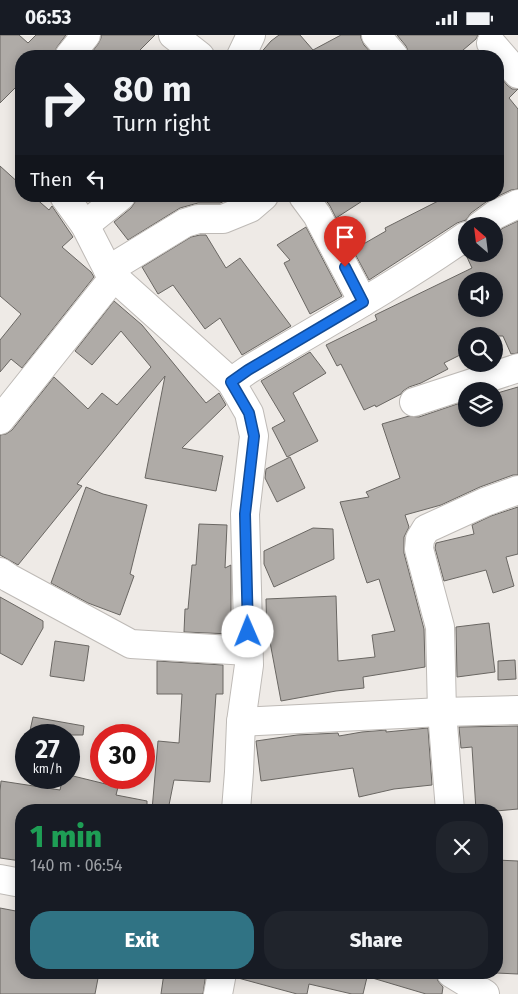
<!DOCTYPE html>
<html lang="en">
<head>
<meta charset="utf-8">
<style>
  body { margin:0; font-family:"Fira Sans",sans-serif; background:#20242c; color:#f1f3f6; height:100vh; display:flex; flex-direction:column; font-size:19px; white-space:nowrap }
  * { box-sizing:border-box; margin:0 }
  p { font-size:16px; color:#9ea1a6 }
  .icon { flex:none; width:28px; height:28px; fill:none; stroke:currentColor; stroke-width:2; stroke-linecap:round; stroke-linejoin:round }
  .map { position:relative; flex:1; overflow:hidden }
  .details { position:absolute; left:15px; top:769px; width:488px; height:175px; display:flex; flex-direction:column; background:#171b24; border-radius:20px; box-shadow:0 2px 12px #0003 }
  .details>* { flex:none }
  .top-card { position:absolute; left:15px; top:15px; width:489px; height:152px; border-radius:20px; box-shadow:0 2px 12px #0003; background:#171b24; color:#f1f3f6; overflow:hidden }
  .needle { width:32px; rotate:332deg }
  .fabs { position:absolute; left:458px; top:182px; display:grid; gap:10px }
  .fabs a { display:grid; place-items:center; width:45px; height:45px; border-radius:50%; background:#171b24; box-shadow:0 2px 12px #0003; font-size:25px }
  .speed { position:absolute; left:15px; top:689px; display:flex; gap:10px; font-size:25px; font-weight:700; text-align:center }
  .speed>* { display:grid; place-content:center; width:65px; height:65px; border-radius:50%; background:#171b24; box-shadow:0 2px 12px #0003; line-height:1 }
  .speed small { font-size:12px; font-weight:400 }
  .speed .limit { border:8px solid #d22; background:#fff; color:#111 }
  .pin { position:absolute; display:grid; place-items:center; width:42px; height:42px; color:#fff; margin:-51px -21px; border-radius:50% 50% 50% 0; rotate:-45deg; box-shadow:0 0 5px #0007 }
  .pin .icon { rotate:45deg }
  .me { position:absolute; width:55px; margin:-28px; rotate:359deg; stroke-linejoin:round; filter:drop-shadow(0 0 4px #0008) }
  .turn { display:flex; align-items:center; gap:18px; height:105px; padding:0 15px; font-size:22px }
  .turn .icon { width:65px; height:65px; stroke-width:2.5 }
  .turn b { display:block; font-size:35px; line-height:42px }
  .then { display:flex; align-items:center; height:48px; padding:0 15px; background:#0003; gap:10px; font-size:19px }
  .round { display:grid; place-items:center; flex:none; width:52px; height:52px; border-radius:20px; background:#20242c }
  .summary { display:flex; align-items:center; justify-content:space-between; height:85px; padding:0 15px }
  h1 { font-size:30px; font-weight:800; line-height:38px; color:#1e9e55 }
  .action { display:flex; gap:10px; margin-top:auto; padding:10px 15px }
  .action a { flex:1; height:58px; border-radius:20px; background:#307384; color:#fff; font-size:20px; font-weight:800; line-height:58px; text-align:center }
  .action a+a { background:#20242c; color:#f1f3f6 }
  .status { display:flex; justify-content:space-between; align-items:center; height:35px; padding:0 25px; background:#171b24; direction:ltr }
  .status svg { height:14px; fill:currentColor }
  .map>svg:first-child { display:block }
  .building { fill:#afaba7; stroke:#6a6763; fill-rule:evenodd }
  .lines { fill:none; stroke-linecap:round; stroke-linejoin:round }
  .minor-casing { stroke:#bebab6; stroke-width:30 }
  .minor { stroke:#fff; stroke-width:28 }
  .route-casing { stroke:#114b97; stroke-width:12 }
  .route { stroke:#1a73e8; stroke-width:9 }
</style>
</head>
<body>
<div class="status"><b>06:53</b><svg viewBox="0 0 49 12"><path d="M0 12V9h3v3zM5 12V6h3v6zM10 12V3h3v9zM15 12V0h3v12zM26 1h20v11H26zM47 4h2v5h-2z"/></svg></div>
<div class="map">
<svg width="518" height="959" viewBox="0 0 518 959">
  <rect width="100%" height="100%" fill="#eeeae6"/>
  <!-- building -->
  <g class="building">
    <path d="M0,0H19L28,8L36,0H66L57,12L54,18V21H21V47L0,68Z"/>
    <path d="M101,0H155L134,21H89L98,9L101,3Z"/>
    <path d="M279,0H300L313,15L341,0H361V3L364,10L374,21H258L271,6Z"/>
    <path d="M397,0H478L476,4L456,21H409V18L406,11Z"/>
    <path d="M498,39L507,50L512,54H518L509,63L518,74V154L511,155L486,167L471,178L466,185L457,188L369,245L353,215L386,196L385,193L448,161H498Z"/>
    <path d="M0,131L21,150V161H33L49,175L52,171L73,202L62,212L91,237L94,242L22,333L11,324L0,337V305L21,279L0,261Z"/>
    <path d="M136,161H237L220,168H198L180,173L128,205L114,187L131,173L135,167Z"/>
    <path d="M323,161H370L336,183L330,171Z"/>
    <path d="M518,186V318L511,319L503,301H466V317L444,328L448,334L421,348L409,352L403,356L401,359L376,372L375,370L364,375L341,329L337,331L326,310L377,285L375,280L472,233L466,220L468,219H494V200L503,193ZM466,246H494V274H466Z"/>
    <path d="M306,192L342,261L310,279L284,228L290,225L277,210Z"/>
    <path d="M200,200H206L226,233L240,223L291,291L242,320L220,283L205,294L173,250L158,259L142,232L191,202Z"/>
    <path d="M114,266L142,290L206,368L219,358L226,370L182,413L223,421L216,456L145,443L165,341L77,449L82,451L18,530L0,520V400L6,399L12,395L54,342L88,374L102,358L117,370L151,332L121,296L92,330L75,316Z"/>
    <path d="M310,317L326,338L293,358L318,406L287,422L272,393L285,386L261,346Z"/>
    <path d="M518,352V440H513L480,452L441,470L405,480L409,492L404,502V518L424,594L425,632L363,642L364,653L336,656L281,666L270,607H267L266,564L336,561L338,626L375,622L372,600L395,596L379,544L367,548L340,467L369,462L366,457L400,443L382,389L409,381L419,382L466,366V384H494V359Z"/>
    <path d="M290,422L305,453L277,467L265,443L266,434Z"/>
    <path d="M86,452L103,459L147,470L130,539L134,541L120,580L88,568L51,548Z"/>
    <path d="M518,472V519L506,522L514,551L493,558L486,535L444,546L435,513L436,508L474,499L472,490L491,481Z"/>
    <path d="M199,489L227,490L225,533L231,530V599L184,597L185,574H188L192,530H196Z"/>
    <path d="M313,493L333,494L334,524L274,552L264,529V516Z"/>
    <path d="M0,562L43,586V593L22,630L0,618Z"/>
    <path d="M489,588L495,637L457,642L456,592Z"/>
    <path d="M55,606L89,611L84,646L50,641Z"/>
    <path d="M515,625L516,644L498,645V626Z"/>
    <path d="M157,626L223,630V659H216L210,747L174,745L168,775H152L158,706L179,708L182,659H157Z"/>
    <path d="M33,682L84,691L83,700H29Z"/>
    <path d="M518,691V774L496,776L476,775L472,712L461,713L459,692Z"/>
    <path d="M428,693L432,750L394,754L359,762L353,733L261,746L256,706L297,700L338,698L339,701L362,697L386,695V697Z"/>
    <path d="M69,740L118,752L116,760L147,766V775H21V826L0,823V756L1,746L60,755L63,742H69Z"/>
    <path d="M496,825L518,826V939L496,938Z"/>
    <path d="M0,873L21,877V938H99L95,959H0Z"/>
    <path d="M164,938H206L203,959H161Z"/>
    <path d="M239,938H368L363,959H352L309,949L307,959H297L238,943Z"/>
    <path d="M369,938H435L438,946L443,952L442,959H426L369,942Z"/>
  </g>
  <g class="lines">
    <defs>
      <g id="minor">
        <path d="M173,0L200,21"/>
        <path d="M376,0L394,21"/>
        <path d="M491,8L518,39"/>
        <path d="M69,21L86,0"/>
        <path d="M241,21L251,0"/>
        <path d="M64,161L85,190L108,235L114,242L231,347L249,378L254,401L245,479L249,630L241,687L239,737L236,775"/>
        <path d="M303,161L317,180L363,267"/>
        <path d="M85,190L121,161"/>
        <path d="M480,191L495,180L518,169"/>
        <path d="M108,235L185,188L198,184H223L250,173L264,161"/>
        <path d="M231,347L248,335C322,291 396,250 466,201"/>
        <path d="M414,367L518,333"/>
        <path d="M0,385L114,242"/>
        <path d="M0,537L9,543L131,609L248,616"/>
        <path d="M241,687L442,677L518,675"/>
        <path d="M450,775L442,677L440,592L419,514L420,504L426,494L485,467L518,455"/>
        <path d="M0,844L21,848"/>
        <path d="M451,938L485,959"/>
        <path d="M218,959L222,938"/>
      </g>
    </defs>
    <!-- minor casing -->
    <use href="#minor" class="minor-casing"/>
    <!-- minor -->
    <use href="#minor" class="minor"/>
  </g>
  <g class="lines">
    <defs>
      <path id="route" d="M248,597L245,479L254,401L249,378L231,347L248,335L363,267L345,232"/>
    </defs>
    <!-- route casing -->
    <use href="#route" class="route-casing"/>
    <!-- route -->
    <use href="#route" class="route"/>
  </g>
</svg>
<div class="fabs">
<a><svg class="needle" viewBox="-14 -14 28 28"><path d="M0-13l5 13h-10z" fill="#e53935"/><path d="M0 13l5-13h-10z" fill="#9ea1a6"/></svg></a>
<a><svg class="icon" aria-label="sound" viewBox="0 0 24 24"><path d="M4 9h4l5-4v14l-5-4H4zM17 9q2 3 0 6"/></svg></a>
<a><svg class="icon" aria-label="search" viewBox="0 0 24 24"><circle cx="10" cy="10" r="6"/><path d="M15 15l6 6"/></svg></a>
<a><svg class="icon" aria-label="layers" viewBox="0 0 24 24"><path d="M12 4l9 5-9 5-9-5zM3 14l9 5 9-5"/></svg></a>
</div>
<div class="speed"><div>27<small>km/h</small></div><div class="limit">30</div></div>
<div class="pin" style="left:345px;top:232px;background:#d93025"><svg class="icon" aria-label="arrive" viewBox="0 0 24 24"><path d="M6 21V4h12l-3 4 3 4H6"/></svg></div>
<svg class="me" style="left:248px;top:597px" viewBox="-20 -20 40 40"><circle r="19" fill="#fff"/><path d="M0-13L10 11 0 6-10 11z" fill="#1a73e8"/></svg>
<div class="top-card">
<div class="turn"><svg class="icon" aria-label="right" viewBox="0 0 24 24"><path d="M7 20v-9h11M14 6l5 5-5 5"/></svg><div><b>80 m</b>Turn right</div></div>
<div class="then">Then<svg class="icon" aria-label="left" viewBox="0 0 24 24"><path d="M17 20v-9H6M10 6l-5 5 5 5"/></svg></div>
</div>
<section class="details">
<div class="summary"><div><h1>1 min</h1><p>140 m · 06:54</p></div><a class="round"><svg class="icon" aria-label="close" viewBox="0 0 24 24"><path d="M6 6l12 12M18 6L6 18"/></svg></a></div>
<div class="action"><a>Exit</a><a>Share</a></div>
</section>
</div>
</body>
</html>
